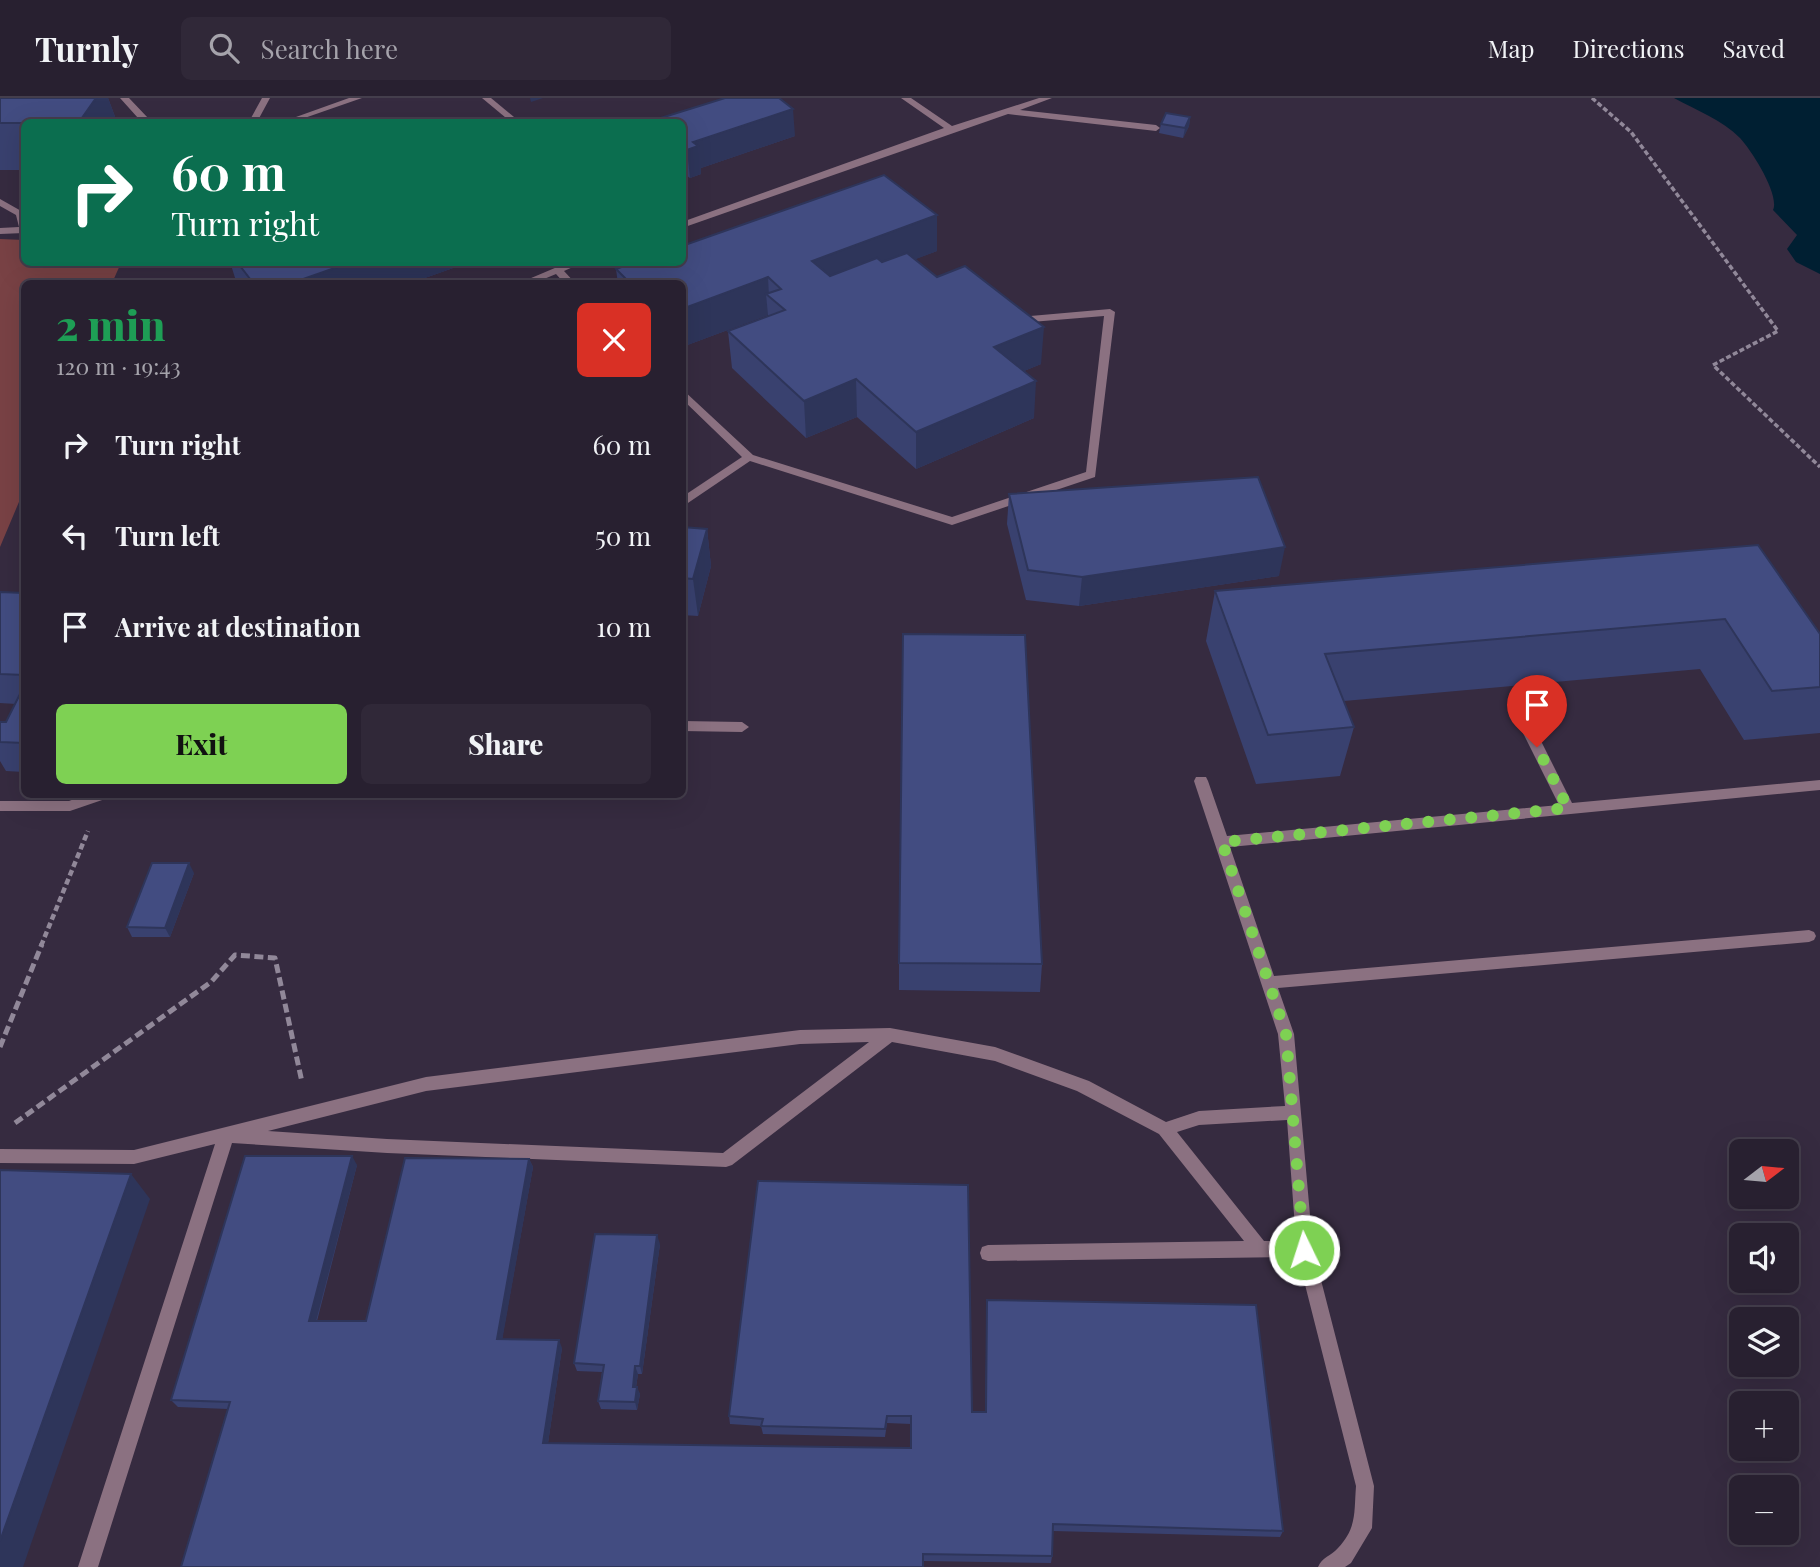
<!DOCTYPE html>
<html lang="en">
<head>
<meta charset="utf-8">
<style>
  body { margin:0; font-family:"Playfair Display",serif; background:#302838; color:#f1f3f6; height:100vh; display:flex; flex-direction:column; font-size:26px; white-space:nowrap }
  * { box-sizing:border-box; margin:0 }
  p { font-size:23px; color:#a5a3ab }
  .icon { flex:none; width:38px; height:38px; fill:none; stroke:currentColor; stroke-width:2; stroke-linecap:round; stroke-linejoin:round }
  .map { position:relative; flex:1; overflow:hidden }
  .drawer { position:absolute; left:21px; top:182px; width:665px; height:518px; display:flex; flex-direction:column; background:#282030; border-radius:10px; box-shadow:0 7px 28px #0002,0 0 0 2px #443e4c }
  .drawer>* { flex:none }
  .banner { position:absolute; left:21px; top:21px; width:665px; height:147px; border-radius:10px; box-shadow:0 7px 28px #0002,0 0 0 2px #443e4c; background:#0b6e4f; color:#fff; overflow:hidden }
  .needle { width:46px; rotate:74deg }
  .fabs { position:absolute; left:1729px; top:1041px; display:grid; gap:14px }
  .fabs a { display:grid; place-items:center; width:70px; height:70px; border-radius:10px; background:#282030; box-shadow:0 7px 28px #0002,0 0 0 2px #443e4c; font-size:35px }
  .pin { position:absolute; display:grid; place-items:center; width:60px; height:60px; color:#fff; margin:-72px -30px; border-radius:50% 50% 50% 0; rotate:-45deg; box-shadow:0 0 7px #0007 }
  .pin .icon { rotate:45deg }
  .me { position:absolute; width:77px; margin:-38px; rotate:356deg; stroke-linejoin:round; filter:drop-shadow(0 0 5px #0008) }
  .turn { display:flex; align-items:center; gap:24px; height:147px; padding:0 35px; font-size:32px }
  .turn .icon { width:91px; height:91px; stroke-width:2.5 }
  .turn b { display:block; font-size:49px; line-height:60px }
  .round { display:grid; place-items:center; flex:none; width:74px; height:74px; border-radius:10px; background:#302838 }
  .overview { display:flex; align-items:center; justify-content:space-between; height:119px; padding:0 35px }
  h1 { font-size:42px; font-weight:800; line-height:52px; color:#1e9e55 }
  .button { display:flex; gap:14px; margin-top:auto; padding:14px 35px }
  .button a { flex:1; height:80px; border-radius:10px; background:#7ed153; color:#111; font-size:28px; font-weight:800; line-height:80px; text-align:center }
  .button a+a { background:#302838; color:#f1f3f6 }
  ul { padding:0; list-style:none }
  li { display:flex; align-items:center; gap:21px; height:91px; padding:0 35px }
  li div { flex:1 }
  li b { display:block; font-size:26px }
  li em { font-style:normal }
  header { display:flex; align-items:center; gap:42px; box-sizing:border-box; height:98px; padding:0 35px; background:#282030; border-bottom:2px solid #443e4c }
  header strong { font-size:33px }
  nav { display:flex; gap:38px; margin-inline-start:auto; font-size:24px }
  .search { width:490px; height:63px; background:#302838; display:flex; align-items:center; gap:18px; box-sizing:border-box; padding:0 24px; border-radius:10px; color:#a5a3ab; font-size:26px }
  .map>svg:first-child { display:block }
  .green { fill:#794245 }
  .water { fill:#001f32 }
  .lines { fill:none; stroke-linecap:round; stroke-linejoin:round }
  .path-far2 { stroke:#918899; stroke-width:3.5; stroke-dasharray:5 2.5; stroke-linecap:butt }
  .path-far1 { stroke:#918899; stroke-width:4.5; stroke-dasharray:6 3.5; stroke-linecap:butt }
  .path { stroke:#918899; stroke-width:5; stroke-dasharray:9 4.5; stroke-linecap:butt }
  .lane { fill:#8b7181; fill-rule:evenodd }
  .wall { fill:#39416f }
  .shaded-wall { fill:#2e355a }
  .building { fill:#424c81; stroke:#2e355a; stroke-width:2 }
  .route { stroke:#7ed153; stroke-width:12; stroke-dasharray:0 21.6 }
</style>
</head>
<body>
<header>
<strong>Turnly</strong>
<div class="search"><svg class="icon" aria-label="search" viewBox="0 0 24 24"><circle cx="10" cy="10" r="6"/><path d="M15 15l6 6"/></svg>Search here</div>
<nav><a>Map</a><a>Directions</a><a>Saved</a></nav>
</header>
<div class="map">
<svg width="1820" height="1469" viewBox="0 0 1820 1469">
  <rect width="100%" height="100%" fill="#362b40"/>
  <!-- green -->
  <path class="green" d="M0,141L24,142V164L121,165L112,185L24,186V392L0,449Z"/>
  <!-- water -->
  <path class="water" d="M1674,0H1820V176L1796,164L1787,151L1797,137L1773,112C1780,97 1752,53 1740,40C1722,22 1696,12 1674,0Z"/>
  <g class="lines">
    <!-- path-far2 -->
    <path class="path-far2" d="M1592,0L1631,34L1778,233L1713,267L1820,369"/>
    <!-- path-far1 -->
    <path class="path-far1" d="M41,848L88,733"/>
    <!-- path -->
    <g class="path">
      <path d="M0,949L42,846"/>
      <path d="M15,1025L211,884L235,857L275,860L302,984"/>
    </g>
    <!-- lane -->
    <g class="lane">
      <path d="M120,0H129L148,20H251L262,0H270L257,24H95V20L98,19L138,20Z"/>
      <path d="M349,0H362L293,24H282Z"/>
      <path d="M482,0H491L520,24H511Z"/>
      <path d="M901,0H911L952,28L1039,0H1052L1020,12L1156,27L1160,30L1156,33L1008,16L682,130V124L944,30Z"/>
      <path d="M0,101L23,114L24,135L0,136V130L19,129L16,117L0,108Z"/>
      <path d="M569,164H584L564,173L576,186H565L556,176L532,186H517Z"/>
      <path d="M1110,211L1115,214L1095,379L952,427L750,363L682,409V399L742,359L682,301V291L753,357L952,419L1086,374L1104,218L1019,225L1014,222L1019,219Z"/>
      <path d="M1516,602L1523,607L1572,705L1820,682V692L1230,749L1274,878L1809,832L1814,834L1816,838L1814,842L1809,844L1278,890L1294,936L1313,1151L1374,1388L1372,1430L1351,1465L1345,1469H1318C1322,1459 1331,1458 1338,1450C1357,1430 1354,1414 1356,1388L1298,1159L988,1163L982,1161L980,1155L982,1149L988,1147L1244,1143L1159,1036L1077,993L995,963L892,944L732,1067L726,1069L387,1055L232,1045L98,1469H78L215,1046L134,1066L0,1065V1051L134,1052L426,979L800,932L890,930L995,949L1089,983L1166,1024L1199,1013L1285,1008L1278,936L1194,683L1196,679H1206L1208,683L1227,738L1559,707L1509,607ZM869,944L723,1055L387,1041L268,1033L426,993L800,946ZM1287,1022L1296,1143H1264L1177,1034L1199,1027Z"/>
      <path d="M682,623L742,624L749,629L742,634L682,633Z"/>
      <path d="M87,696H110L108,700L70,713H0V703H69Z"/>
    </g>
  </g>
  <!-- wall -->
  <g class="wall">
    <path d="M0,0H108L117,24H24V72H0Z"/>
    <path d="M1190,19L1189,28L1183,40L1159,35L1161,26Z"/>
    <path d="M682,24L795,38L701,70V76L690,80L684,76H682Z"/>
    <path d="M937,153L915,161L1041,266L1024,273L1034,320L916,371L857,319L806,340L732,270L728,233L768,218V217L682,249V186H618L616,171Z"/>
    <path d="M230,164H470L408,186H237Z"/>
    <path d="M1009,396L1279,478L1079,508L1026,502L1007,426Z"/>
    <path d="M682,429L707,431L711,468L698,518L682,517Z"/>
    <path d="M1758,447L1820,536V635L1744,642L1700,571L1344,603L1354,629L1340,678L1256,686L1206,543L1215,493Z"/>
    <path d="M0,494L24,495V674L6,673L0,663V624H6L16,606L0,605Z"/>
    <path d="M194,775L170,839H132L127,829Z"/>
    <path d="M899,865L1042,866L1040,894L899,892Z"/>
    <path d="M529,1061L533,1069L502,1241L562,1250L548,1345L911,1350V1326L887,1325L885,1339L763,1336L761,1328L730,1326L729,1318L985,1314L987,1202L1283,1433L1280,1439L1053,1433L1052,1458L1051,1465L923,1463L228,1311L178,1309L171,1302L357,1067L317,1223H366Z"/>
    <path d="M660,1146L642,1276H638L636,1289L640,1296L637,1312L601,1311L598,1303L602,1274L577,1273L574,1265Z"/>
  </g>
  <!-- shaded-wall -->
  <g class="shaded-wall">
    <path d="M96,0H108L117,24H79Z"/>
    <path d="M530,0H543L531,4Z"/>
    <path d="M793,11L795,38L701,70V76L690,80L687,52L693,44Z"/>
    <path d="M1190,19L1189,28L1183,40L1185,30Z"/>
    <path d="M937,117V153L814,200L812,163Z"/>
    <path d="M352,164H470L408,186H289Z"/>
    <path d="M768,179L769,199L766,196L768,217L682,249V211Z"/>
    <path d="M1044,229L1041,266L992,286L994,249Z"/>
    <path d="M856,281L857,319L806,340L804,303Z"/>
    <path d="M1036,283L1034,320L916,371V334Z"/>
    <path d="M707,431L711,468L698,518L693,481Z"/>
    <path d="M1285,449L1279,478L1079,508L1082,479Z"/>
    <path d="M189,765L194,775L170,839L165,830Z"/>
    <path d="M352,1058L357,1067L314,1231L309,1223Z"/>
    <path d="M529,1061L533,1069L501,1249L497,1241Z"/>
    <path d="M131,1076L150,1101L23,1469H0V1443Z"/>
    <path d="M657,1137L660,1146L642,1276L640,1268Z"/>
    <path d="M559,1242L562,1250L547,1352L543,1345Z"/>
    <path d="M635,1268L638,1276L635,1296L633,1289Z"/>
    <path d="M637,1289L640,1296L637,1312L635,1304Z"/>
  </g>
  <!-- building -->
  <g class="building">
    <path d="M0,0H96L79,24L24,25H0Z"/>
    <path d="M725,0H779L793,11L693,44L698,48L687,52L682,49V24H648Z"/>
    <path d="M1166,15L1190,19L1185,30L1161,26Z"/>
    <path d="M884,77L937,117L812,163L830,178L877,160L882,164L907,155L937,179L965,168L1044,229L994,249L1036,283L916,334L856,281L804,303L728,233L785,212L766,196L781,191L768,179L682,211V186H631L616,171L635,164H682V148Z"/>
    <path d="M237,164H352L289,186H254Z"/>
    <path d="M1258,379L1285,449L1082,479L1028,472L1009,396Z"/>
    <path d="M682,429L707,431L693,481L682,480Z"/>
    <path d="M1758,447L1820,536V589L1772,593L1725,521L1325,556L1354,629L1268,637L1215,493Z"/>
    <path d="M0,494L24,495V577L0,576Z"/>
    <path d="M903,536L1025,537L1042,866L899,865Z"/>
    <path d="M24,588V645L0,644V624H6Z"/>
    <path d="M152,765H189L165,830L127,829Z"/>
    <path d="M245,1058H352L309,1223H366L405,1060L529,1061L497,1241L559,1242L543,1345L911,1350V1318H887L885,1331L761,1328L763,1321L729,1318L758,1083L968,1087L972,1314H986L987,1202L1256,1207L1283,1433L1053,1426L1052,1458L923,1456V1469H181L230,1304L171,1302Z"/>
    <path d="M0,1072L131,1076L0,1443Z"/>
    <path d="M595,1136L657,1137L640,1268H635L633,1289H637L635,1304L598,1303L604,1267L574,1265Z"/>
  </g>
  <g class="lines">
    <!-- route -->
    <path class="route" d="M1304,1152L1286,936L1222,744L1568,710L1537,649"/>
  </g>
</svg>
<div class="fabs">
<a><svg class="needle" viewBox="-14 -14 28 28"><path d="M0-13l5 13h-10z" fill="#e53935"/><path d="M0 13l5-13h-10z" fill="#a5a3ab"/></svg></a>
<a><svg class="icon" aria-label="sound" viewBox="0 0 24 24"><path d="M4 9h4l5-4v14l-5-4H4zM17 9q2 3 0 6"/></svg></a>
<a><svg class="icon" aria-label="layers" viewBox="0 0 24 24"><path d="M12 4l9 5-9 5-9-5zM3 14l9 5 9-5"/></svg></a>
<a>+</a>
<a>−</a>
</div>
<div class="pin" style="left:1537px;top:649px;background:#d93025"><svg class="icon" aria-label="arrive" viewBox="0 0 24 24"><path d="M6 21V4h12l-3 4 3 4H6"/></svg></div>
<svg class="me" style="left:1304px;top:1152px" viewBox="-20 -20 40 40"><circle r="17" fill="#7ed153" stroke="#fff" stroke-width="3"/><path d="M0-11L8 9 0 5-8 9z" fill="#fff"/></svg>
<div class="banner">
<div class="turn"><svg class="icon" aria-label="right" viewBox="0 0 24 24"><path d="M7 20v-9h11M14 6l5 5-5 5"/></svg><div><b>60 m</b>Turn right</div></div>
</div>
<section class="drawer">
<div class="overview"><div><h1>2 min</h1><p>120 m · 19:43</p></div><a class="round" style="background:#d93025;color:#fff"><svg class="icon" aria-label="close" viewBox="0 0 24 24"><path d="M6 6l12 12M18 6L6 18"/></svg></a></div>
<ul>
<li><svg class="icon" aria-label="right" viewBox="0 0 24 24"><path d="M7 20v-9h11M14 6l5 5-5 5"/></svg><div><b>Turn right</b></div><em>60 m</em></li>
<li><svg class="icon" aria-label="left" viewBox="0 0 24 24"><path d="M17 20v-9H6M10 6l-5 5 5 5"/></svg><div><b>Turn left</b></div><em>50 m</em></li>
<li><svg class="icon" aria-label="arrive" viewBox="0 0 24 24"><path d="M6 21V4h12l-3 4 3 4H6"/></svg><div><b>Arrive at destination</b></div><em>10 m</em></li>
</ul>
<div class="button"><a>Exit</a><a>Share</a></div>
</section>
</div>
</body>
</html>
